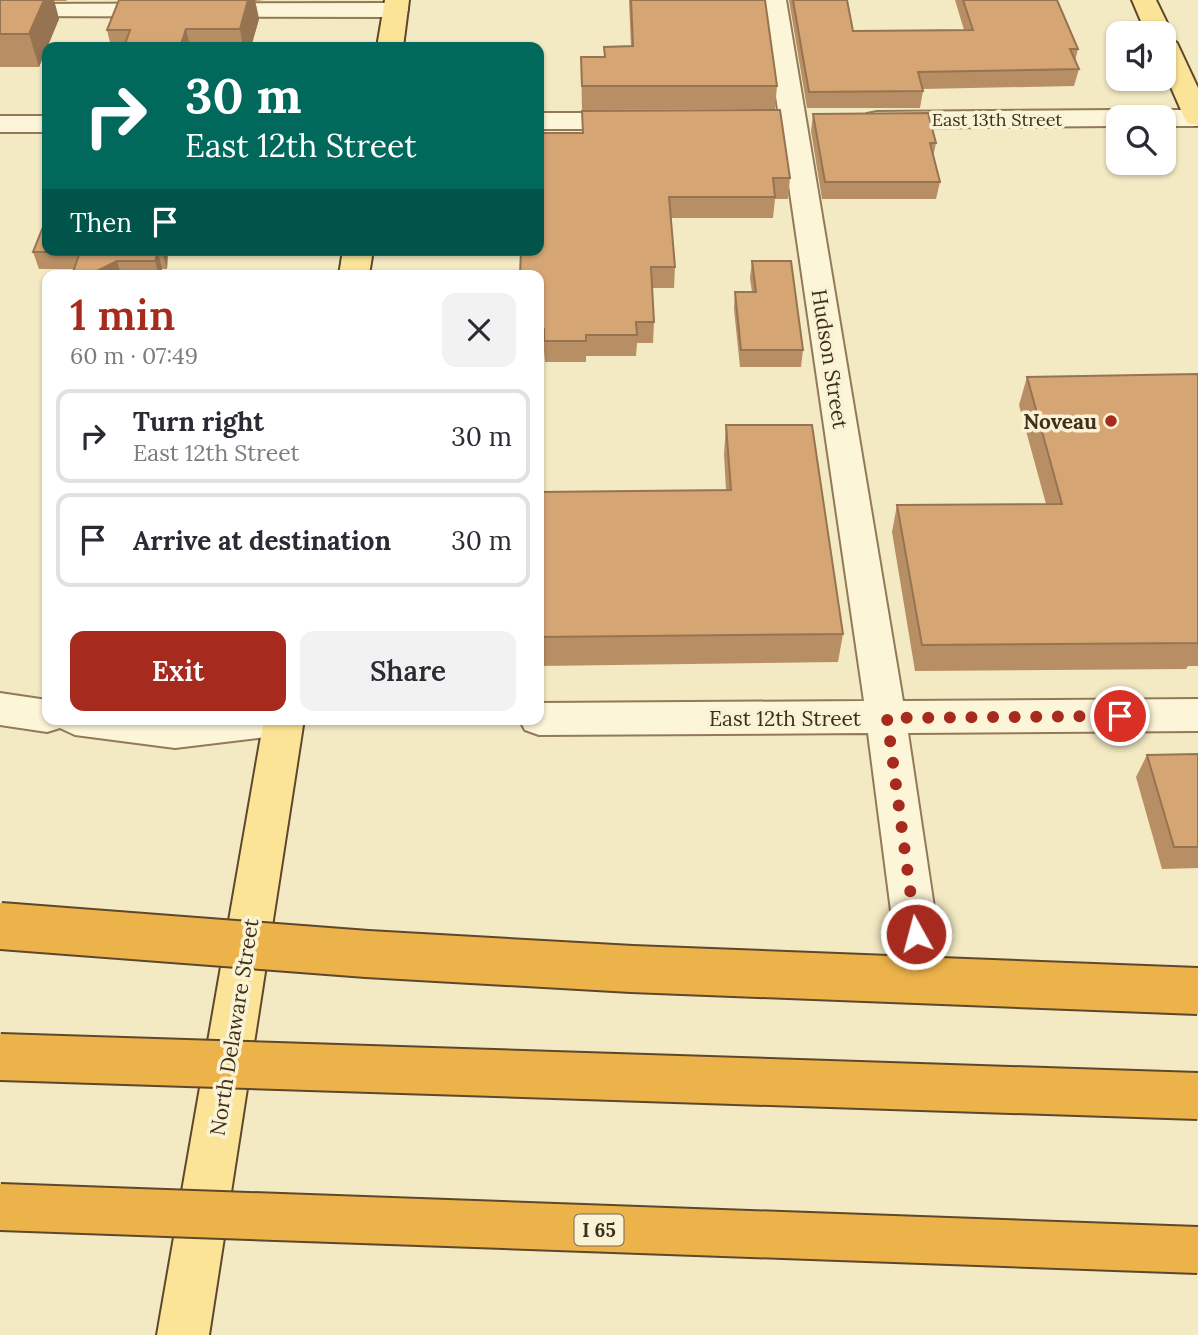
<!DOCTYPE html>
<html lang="en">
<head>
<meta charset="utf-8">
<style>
  body { margin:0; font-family:Lora,serif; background:#f2f2f3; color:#2b2b33; height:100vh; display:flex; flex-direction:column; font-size:26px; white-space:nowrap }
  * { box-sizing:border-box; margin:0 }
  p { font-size:23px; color:#7c7c81 }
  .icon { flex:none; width:38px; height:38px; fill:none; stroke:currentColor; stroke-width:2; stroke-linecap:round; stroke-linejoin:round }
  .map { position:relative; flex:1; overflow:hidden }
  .side { position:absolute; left:42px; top:270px; width:502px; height:455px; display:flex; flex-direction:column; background:#fff; border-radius:14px; box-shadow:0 2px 5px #0004 }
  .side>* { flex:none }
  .banner { position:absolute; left:42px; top:42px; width:502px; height:214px; border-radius:14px; box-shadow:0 2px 5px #0004; background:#00695c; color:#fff; overflow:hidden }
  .tools { position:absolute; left:1106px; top:21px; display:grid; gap:14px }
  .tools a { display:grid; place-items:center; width:70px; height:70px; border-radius:14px; background:#fff; box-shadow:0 2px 5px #0004; font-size:35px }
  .pin { position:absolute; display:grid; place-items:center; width:60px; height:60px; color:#fff; margin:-30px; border:4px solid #fff; border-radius:50%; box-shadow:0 2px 7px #0007 }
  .me { position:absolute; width:77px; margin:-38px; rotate:353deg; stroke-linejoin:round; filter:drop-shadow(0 0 5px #0008) }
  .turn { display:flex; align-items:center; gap:24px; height:147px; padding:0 28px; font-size:32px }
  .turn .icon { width:91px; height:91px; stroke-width:2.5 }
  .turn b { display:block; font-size:49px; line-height:60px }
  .then { display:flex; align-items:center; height:66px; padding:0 28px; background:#0003; gap:14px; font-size:26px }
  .round { display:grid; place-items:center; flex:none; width:74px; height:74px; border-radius:14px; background:#f2f2f3 }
  .headline { display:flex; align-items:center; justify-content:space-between; height:119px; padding:0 28px }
  h1 { font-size:42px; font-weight:600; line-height:52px; color:#a72a1f }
  .action { display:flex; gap:14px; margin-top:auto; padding:14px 28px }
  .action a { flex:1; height:80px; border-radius:14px; background:#a72a1f; color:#fff; font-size:28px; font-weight:600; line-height:80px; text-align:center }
  .action a+a { background:#f2f2f3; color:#2b2b33 }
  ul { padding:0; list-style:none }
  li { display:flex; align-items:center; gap:21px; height:94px; margin:0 14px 10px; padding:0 14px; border:4px solid #e1e1e2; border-radius:14px }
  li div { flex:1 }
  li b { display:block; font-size:26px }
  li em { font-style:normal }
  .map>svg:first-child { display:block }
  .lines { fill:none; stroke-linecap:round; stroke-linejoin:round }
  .minor-casing { stroke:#907a57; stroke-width:4 }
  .major-casing { stroke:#5e472c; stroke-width:4 }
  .minor { fill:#fdf5d8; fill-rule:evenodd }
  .major { fill:#fbe497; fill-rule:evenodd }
  .highway-bridge-casing { stroke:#5e472c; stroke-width:50; stroke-linecap:butt }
  .highway-bridge { stroke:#ecb34a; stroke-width:46 }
  .wall { fill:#b88e64 }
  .shaded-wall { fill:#967451 }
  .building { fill:#d6a574; stroke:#967451; stroke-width:2 }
  .route { stroke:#a72a1f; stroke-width:12; stroke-dasharray:0 21.6 }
  .poi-dot { fill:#a72a1f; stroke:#faf2d4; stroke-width:2.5 }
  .labels { text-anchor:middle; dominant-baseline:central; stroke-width:7; stroke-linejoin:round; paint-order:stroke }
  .far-street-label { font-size:18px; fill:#3e301d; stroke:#faf2d4 }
  .shield { fill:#faf2d4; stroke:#766a54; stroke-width:2 }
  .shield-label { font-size:19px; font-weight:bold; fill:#3e301d }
  .street-label { font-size:21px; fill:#3e301d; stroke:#faf2d4 }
  .poi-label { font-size:21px; font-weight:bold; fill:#3e301d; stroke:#faf2d4; text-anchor:end }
</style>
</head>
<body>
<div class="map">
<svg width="1198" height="1335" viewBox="0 0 1198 1335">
  <rect width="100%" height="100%" fill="#f3e9c3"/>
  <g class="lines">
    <defs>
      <g id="minor">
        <path d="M762,0H786L903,701L1198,699V731L908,733L938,934L932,948L916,954L900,948L894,934L868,733L539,735L525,730L519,719H539V703L864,701Z"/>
        <path d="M396,3L405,5L408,10L405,15L396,17L0,16V6L8,4Z"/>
        <path d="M1118,110L1128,112L1131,117H1118V126L877,128L867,126L863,120L867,114L877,112Z"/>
        <path d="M1164,110H1198V126H1164V117H1151L1154,112Z"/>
        <path d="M539,113H635L645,115L649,121L645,127L635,129H539Z"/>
        <rect x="0" y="116" width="47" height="16"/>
        <path d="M0,693L47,700V719H303L297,730L283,735L175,748L75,735L60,728L47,732L0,725Z"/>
      </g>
      <g id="major">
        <path d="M385,0H409L403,47H377Z"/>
        <path d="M1132,0H1156L1172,33L1169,37L1177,43L1198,88V125L1188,123L1184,117L1164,71V33H1146Z"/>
        <path d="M343,250H373L369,275H339Z"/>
        <path d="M264,719H304L209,1335H157Z"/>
      </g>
    </defs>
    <!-- minor casing -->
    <use href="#minor" class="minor-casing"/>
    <!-- major casing -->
    <use href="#major" class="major-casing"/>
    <!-- minor -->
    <use href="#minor" class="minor"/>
    <!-- major -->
    <use href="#major" class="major"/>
    <defs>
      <g id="highway-bridge">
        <path d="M0,926L367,954L632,969L1198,991"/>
        <path d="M0,1057L1198,1096"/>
        <path d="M0,1207L1198,1250"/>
      </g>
    </defs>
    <!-- highway-bridge casing -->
    <use href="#highway-bridge" class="highway-bridge-casing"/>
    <!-- highway-bridge -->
    <use href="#highway-bridge" class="highway-bridge"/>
  </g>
  <!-- wall -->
  <g class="wall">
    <path d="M0,0H67L66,1H54L59,19L39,67H0Z"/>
    <path d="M119,0H264L255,1L259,19L251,47H111L107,30Z"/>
    <path d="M629,0H765L777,86L775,109L582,110L581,57H604L631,46Z"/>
    <path d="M789,0H847L853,31L964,30L955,0H1057L1078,49L1075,61L1079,69L1074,86L922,89L923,91L920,108H807Z"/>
    <path d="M813,114L936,143L933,157L940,182L936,199H822L811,131Z"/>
    <path d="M539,133L790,178L788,199H775L773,218H671L675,267L674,288H652L654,322L653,343H637L636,356H586V362H545L544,351H539Z"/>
    <path d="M168,250L167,269H162L161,275H72L74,269H39L33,252Z"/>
    <path d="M752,261L803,350L801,367H740L734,309L735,292H752L750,278Z"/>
    <path d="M1198,374V666H1188L1186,669L915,671L892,532L897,505L1046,504L1019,405L1027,377Z"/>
    <path d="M726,425L843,634L838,662L539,666V492L726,490L724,454Z"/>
    <path d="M1198,754V868L1162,869L1136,777L1147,755Z"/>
  </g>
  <!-- shaded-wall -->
  <g class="shaded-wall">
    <path d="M44,0H54L59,19L39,67L29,34Z"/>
    <path d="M248,0H255L259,19L251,47H243L240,29Z"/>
    <path d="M186,29L190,47H181Z"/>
    <path d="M162,250H168L167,269L162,252Z"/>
    <path d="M158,252L162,269L161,275H159L155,261Z"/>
    <path d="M117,261L121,275H89Z"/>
  </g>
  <!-- building -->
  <g class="building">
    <path d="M0,0H44L29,34H0Z"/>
    <path d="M119,0H248L240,29H186L180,47H124L130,30H107Z"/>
    <path d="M631,0H765L777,86H582L581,57H605L604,47L633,46Z"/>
    <path d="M793,0H847L853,31L973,30L963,0H1057L1078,49H1070L1079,69L918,72L923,91L809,92Z"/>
    <path d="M780,110L790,178H773L775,197H669L675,267H651L654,322H636L637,335H586V341H544V329H539V275H520L521,250H539V133H583L582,111Z"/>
    <path d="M928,113L936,143H930L940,182H825L813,114Z"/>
    <path d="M47,217V250H162V252H158L155,261H117L89,275H72L80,252H33Z"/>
    <path d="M752,261H791L803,350H741L735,292H756Z"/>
    <path d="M1198,374V643L922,645L897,505L1062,504L1027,377Z"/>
    <path d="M726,425H812L843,634L539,637V492L731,490Z"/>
    <path d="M1198,754V847H1174L1147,755Z"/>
  </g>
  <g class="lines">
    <!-- route -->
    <path class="route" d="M916,934L887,718L1120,716"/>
  </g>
  <!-- markers -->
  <circle class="poi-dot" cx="1111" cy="421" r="7"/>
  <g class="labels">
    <!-- far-street labels -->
    <g class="far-street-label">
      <text x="997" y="119">East 13th Street</text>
    </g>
    <!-- shield labels -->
    <rect class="shield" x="574.5" y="1214.5" width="49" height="31" rx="5"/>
    <g class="shield-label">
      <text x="599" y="1230">I 65</text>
    </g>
    <!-- street labels -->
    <g class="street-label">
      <text transform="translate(830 359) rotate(81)">Hudson Street</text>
      <text x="785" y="718">East 12th Street</text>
      <text transform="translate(234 1027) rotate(-81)">North Delaware Street</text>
    </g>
    <!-- poi labels -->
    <g class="poi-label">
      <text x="1097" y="421">Noveau</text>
    </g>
  </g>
</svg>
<div class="tools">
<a><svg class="icon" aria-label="sound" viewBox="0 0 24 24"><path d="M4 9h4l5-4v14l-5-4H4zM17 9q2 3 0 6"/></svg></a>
<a><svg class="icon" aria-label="search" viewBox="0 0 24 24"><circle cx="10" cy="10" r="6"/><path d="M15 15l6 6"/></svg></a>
</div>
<div class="pin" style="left:1120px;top:716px;background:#d93025"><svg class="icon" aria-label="arrive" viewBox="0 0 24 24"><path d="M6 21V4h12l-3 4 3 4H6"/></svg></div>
<svg class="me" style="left:916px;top:934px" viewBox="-20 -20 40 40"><circle r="17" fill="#a72a1f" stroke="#fff" stroke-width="3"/><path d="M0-11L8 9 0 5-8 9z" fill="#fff"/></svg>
<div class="banner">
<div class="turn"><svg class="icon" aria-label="right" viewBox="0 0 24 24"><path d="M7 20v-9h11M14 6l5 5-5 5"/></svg><div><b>30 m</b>East 12th Street</div></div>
<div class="then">Then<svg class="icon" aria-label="arrive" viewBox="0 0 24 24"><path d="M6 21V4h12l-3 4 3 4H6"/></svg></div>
</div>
<section class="side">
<div class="headline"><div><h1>1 min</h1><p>60 m · 07:49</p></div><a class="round"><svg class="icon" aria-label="close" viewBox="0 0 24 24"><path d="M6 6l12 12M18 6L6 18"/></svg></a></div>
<ul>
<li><svg class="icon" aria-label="right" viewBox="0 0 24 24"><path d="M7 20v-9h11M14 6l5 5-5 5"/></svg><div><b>Turn right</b><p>East 12th Street</p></div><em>30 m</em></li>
<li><svg class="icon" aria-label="arrive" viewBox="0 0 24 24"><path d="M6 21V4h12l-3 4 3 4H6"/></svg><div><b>Arrive at destination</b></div><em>30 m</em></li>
</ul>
<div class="action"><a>Exit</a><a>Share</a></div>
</section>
</div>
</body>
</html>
